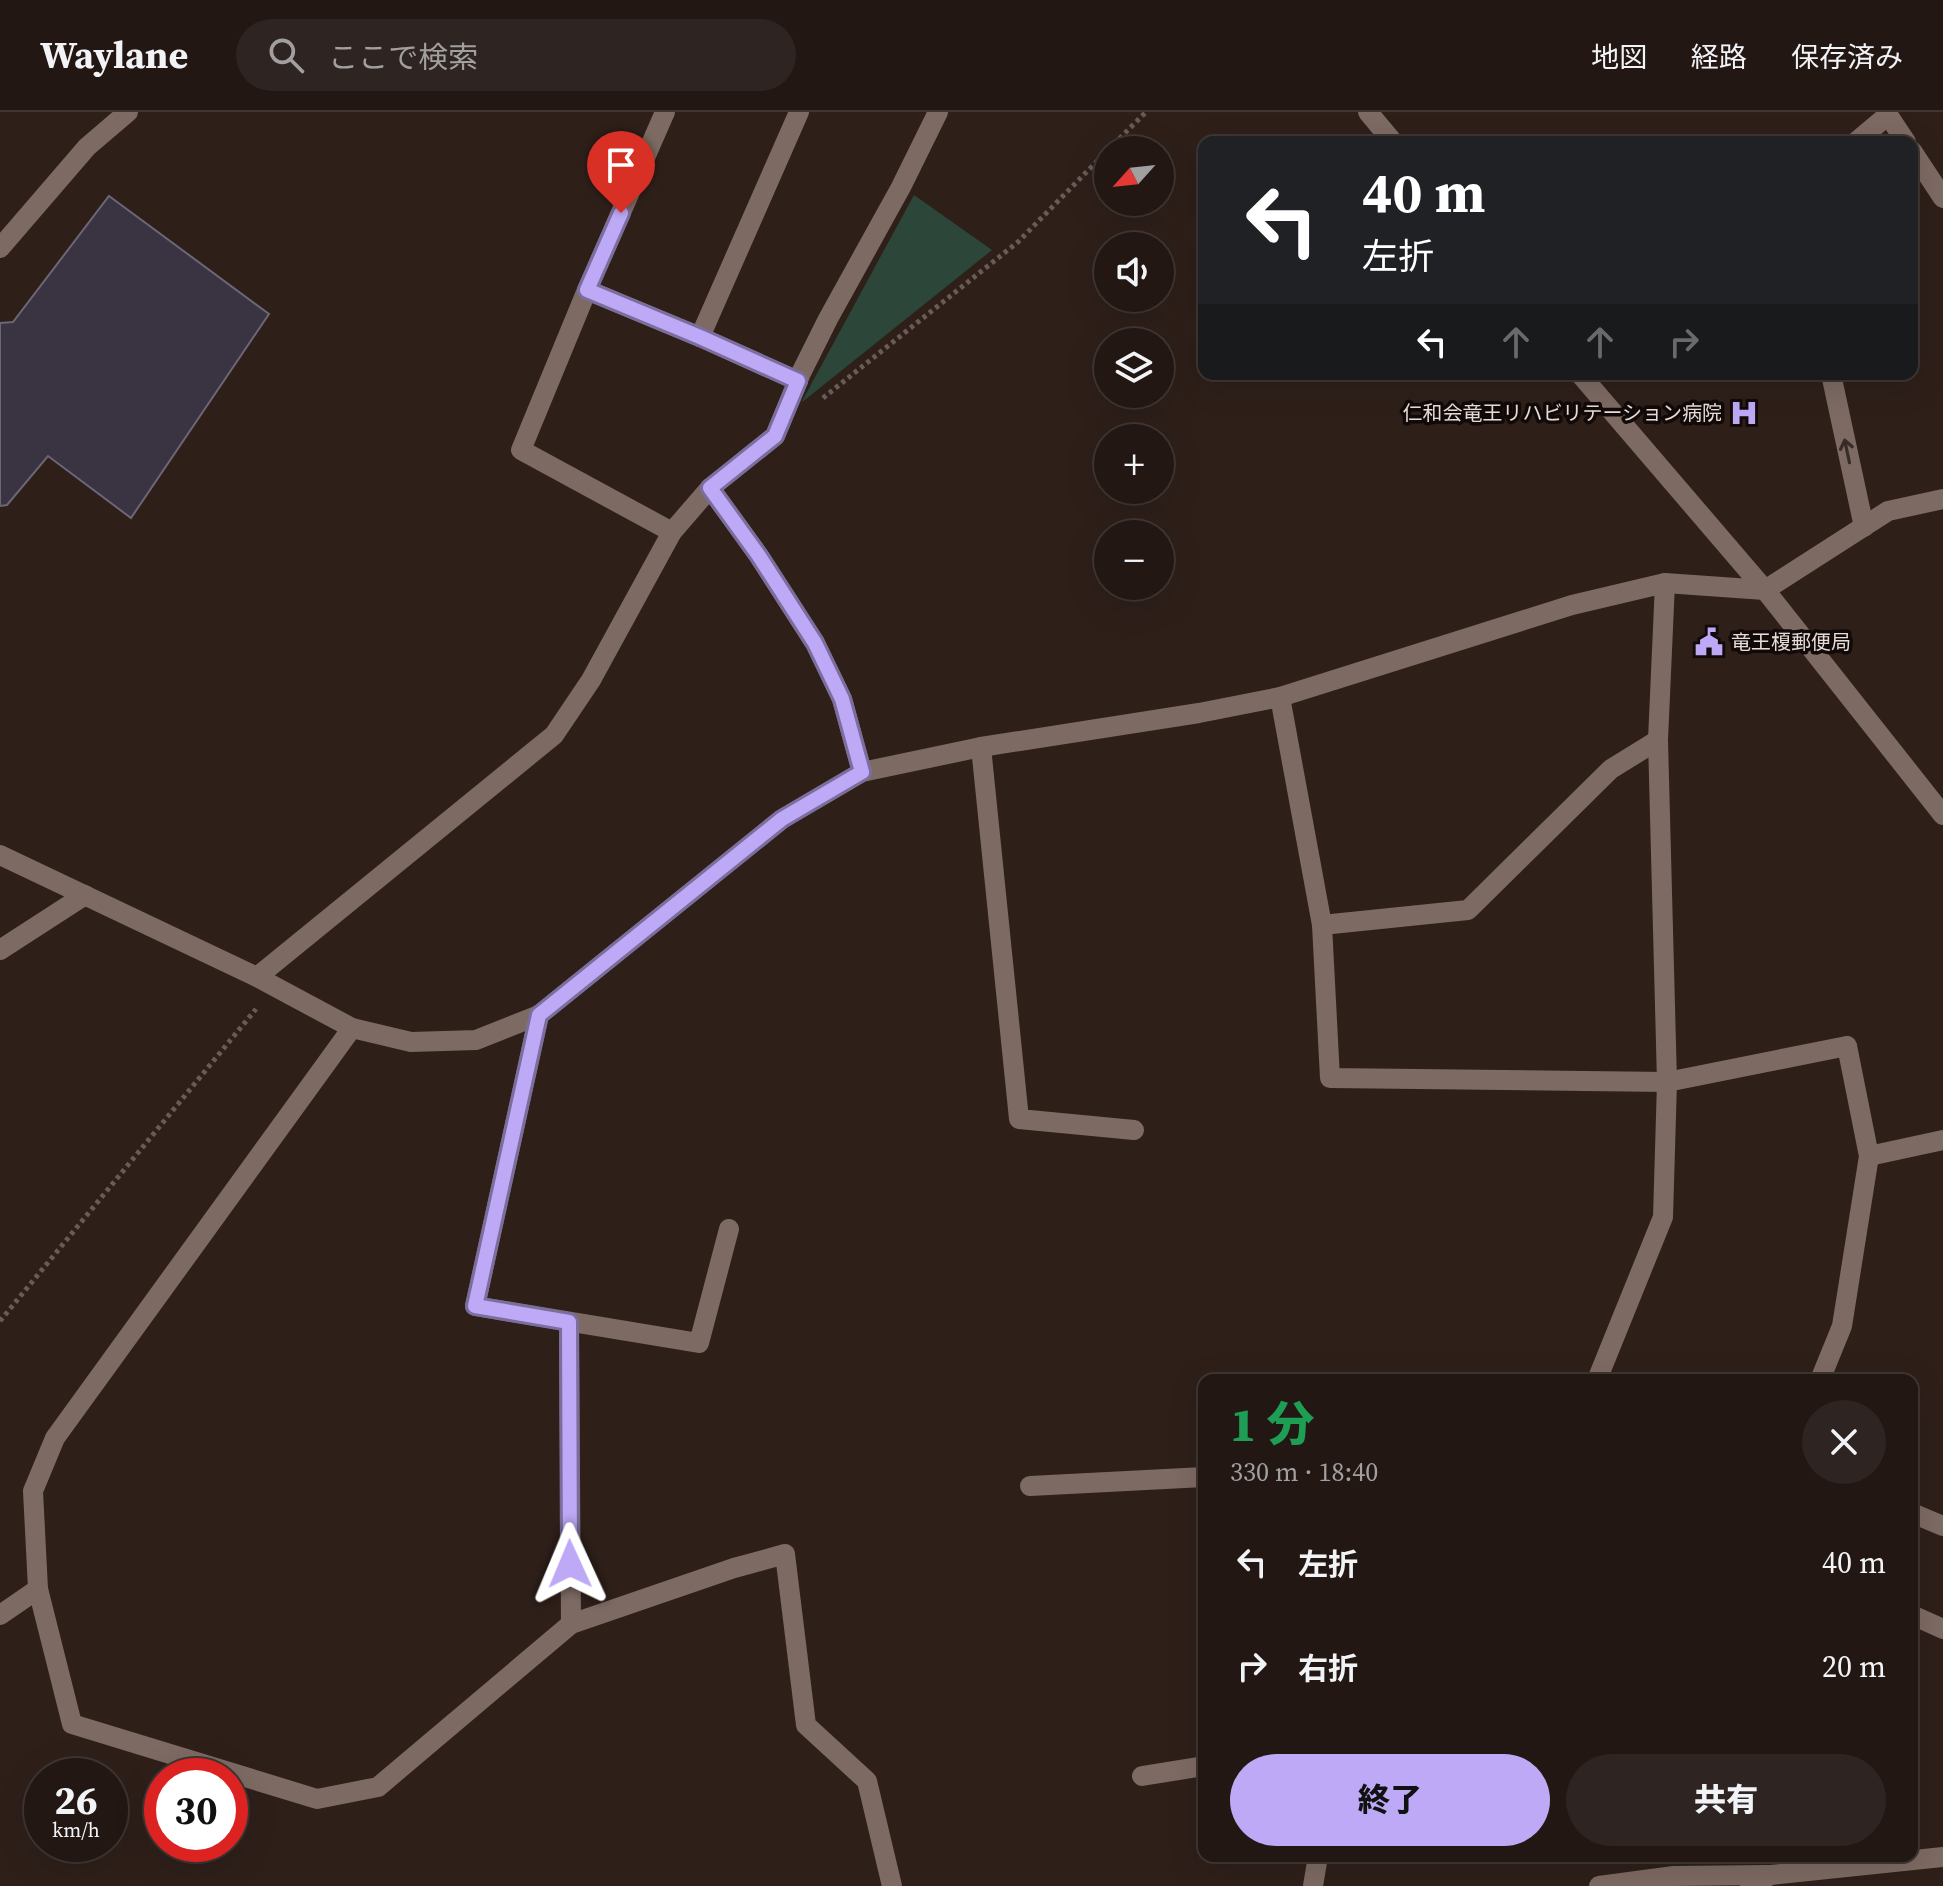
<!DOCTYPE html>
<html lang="ja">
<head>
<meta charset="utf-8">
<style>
  body { margin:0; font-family:"Source Serif 4","Noto Sans JP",serif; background:#2e2421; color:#f1f3f6; height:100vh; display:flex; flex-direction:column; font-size:30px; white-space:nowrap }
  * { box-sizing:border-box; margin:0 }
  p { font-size:26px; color:#a29fa0 }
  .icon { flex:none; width:44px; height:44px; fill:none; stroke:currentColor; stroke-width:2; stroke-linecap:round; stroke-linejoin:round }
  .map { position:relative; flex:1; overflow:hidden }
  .drawer { position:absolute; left:1198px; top:1262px; width:720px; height:488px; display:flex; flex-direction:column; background:#221713; border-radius:16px; box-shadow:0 8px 32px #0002,0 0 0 2px #3f3633 }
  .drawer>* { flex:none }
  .hud { position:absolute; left:1198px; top:24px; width:720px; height:244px; border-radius:16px; box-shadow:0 8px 32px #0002,0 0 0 2px #3f3633; background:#202124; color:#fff; overflow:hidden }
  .needle { width:52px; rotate:243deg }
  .tools { position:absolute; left:1094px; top:24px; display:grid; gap:16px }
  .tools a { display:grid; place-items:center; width:80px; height:80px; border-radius:50%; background:#221713; box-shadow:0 8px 32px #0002,0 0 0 2px #3f3633; font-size:40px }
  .speed { position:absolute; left:24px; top:1646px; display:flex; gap:16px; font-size:40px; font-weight:700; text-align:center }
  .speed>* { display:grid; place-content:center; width:104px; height:104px; border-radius:50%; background:#221713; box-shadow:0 8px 32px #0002,0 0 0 2px #3f3633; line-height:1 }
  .speed small { font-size:20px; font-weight:400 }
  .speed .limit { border:12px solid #d22; background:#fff; color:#111 }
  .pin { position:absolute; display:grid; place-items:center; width:68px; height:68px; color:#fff; margin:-82px -34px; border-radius:50% 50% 50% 0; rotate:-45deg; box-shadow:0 0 8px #0007 }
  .pin .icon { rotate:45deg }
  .me { position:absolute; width:88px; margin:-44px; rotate:359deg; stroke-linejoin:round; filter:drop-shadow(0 0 6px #0008) }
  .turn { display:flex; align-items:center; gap:28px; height:168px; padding:0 32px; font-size:36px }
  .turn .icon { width:104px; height:104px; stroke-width:2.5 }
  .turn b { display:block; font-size:56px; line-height:68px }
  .lanes { display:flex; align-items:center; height:76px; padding:0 32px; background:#0003; justify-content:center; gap:40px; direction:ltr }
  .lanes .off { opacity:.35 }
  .round { display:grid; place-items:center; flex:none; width:84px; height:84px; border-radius:42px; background:#2e2421 }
  .headline { display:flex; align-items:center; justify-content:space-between; height:136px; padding:0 32px }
  h1 { font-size:48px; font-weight:800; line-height:60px; color:#1e9e55 }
  .button { display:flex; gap:16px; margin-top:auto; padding:16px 32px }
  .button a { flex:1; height:92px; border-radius:48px; background:#bda9f5; color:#111; font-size:32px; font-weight:800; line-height:92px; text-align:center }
  .button a+a { background:#2e2421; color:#f1f3f6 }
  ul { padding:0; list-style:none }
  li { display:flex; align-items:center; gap:24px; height:104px; padding:0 32px }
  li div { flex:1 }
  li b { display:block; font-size:30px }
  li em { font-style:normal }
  header { display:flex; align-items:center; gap:48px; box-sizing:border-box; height:112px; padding:0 40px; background:#221713; border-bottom:2px solid #3f3633 }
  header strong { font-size:38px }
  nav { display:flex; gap:44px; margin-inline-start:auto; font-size:28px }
  .search { width:560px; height:72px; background:#2e2421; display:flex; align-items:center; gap:20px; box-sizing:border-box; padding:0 28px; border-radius:44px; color:#a29fa0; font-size:30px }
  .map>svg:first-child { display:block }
  .green { fill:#2c4639 }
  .building { fill:#393342; stroke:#6c6677; stroke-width:2 }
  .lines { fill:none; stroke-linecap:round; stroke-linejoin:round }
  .path { stroke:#695c57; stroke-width:5; stroke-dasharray:4 4; stroke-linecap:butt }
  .service { stroke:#7d6a63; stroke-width:20 }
  .minor { stroke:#7d6a63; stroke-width:20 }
  .tertiary { stroke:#7d6a63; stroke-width:20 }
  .oneway { stroke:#372c28 }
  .route-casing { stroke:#7b6e9f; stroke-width:20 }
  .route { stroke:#bda9f5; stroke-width:14 }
  .labels { text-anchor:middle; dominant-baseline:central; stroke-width:7; stroke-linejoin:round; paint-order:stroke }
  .poi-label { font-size:20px; fill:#e6dcd8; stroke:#110a08; text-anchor:end }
</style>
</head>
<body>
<header>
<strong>Waylane</strong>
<div class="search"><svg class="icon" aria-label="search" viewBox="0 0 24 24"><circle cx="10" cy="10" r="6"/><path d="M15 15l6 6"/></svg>ここで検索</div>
<nav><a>地図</a><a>経路</a><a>保存済み</a></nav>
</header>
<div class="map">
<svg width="1943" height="1774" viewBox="0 0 1943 1774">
  <rect width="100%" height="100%" fill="#2e1f19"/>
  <!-- green -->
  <path class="green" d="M914,83L992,138L801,291Z"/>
  <!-- building -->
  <path class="building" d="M109,84L269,202L131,406L48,344L7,393L0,394V211L13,210Z"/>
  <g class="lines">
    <!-- path -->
    <g class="path">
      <path d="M1108,38L1146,0"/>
      <path d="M823,286L1018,130L1108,38"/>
      <path d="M0,1209L256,897"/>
    </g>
    <!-- service -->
    <g class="service">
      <path d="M1856,30L1888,3"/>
      <path d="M1831,262L1864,415"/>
      <path d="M1280,585L1322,813L1330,966L1667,970L1847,934"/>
      <path d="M981,635L1019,1007L1134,1018"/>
      <path d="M1322,813L1468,798L1611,657L1658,628"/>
      <path d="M1030,1374L1204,1365"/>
      <path d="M38,1477L72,1612L317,1687L378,1675L571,1512L734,1456L785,1442L806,1613L867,1669L892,1774"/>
      <path d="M1142,1664L1204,1654"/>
    </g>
    <!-- minor -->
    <g class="minor">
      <path d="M665,0L587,178L521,338L672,420"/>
      <path d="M0,136L87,35L128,0"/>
      <path d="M587,178L700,225L798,269"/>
      <path d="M700,225L799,0"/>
      <path d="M710,376L759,444L815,531L842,587L862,660"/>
      <path d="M0,743L257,865L352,916L411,930L476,928L539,903L782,707L862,660L981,635L1199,601L1280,585L1572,493L1665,471L1765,478L1888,399L1943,387"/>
      <path d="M0,838L85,783"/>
      <path d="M257,865L554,623L591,568L672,420L710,376L775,324L801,261L828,207L901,75L938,0"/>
      <path d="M539,903L475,1194L699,1231L729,1117"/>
      <path d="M1869,1044L1943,1028"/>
      <path d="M569,1210L571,1512"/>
      <path d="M1597,1268L1663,1105L1667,970L1658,628L1665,471"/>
      <path d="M1820,1268L1842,1214L1869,1044L1847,934"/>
      <path d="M1912,1401L1943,1414"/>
      <path d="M0,1503L38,1477L33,1379L55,1326L352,916"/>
      <path d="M1912,1503L1943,1517"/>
      <path d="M1313,1774L1318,1744"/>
      <path d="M1599,1774L1674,1764L1767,1763"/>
      <path d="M1750,1774L1771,1763L1943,1745"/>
    </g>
    <!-- tertiary -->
    <g class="tertiary">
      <path d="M1368,0L1393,30"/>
      <path d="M1886,0L1906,30"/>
      <path d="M1912,39L1943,86"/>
      <path d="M1580,262L1765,478L1943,703"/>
    </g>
  </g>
  <!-- one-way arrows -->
  <defs><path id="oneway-shaft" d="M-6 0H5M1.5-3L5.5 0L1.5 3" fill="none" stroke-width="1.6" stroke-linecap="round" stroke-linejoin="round" transform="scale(2)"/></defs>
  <use class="oneway" href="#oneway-shaft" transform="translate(1847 339) rotate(-102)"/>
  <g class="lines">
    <defs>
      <path id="route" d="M570,1452L569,1210L475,1194L539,903L782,707L862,660L842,587L815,531L759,444L710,376L775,324L798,269L700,225L587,178L621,101"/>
    </defs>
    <!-- route casing -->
    <use href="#route" class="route-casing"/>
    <!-- route -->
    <use href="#route" class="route"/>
  </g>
  <!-- icons -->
  <defs>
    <symbol id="hospital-bare" viewBox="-9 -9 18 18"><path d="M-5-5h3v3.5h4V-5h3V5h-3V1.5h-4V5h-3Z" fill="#bda9f5" stroke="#110a08" stroke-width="2.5" paint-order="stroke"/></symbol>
    <symbol id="civic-bare" viewBox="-9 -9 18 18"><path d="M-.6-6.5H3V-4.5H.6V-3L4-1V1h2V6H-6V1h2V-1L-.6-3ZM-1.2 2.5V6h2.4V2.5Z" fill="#bda9f5" stroke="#110a08" stroke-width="2.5" paint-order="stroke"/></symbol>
  </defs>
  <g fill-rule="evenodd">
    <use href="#hospital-bare" x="1724" y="281" width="40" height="40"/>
    <use href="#civic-bare" x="1689" y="510" width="40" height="40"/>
  </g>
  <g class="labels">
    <!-- poi labels -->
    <g class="poi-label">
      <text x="1722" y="301">仁和会竜王リハビリテーション病院</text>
      <text x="1731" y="530" text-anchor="start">竜王榎郵便局</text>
    </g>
  </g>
</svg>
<div class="tools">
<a><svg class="needle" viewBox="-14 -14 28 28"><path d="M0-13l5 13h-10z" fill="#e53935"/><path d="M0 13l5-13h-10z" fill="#a29fa0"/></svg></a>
<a><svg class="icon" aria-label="sound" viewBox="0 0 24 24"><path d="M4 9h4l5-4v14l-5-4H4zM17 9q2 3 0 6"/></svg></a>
<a><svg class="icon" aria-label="layers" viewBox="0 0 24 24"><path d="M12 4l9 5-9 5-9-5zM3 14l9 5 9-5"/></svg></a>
<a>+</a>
<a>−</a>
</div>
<div class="speed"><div>26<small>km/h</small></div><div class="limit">30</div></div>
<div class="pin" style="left:621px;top:101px;background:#d93025"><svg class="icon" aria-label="arrive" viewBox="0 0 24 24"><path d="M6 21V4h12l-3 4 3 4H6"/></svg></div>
<svg class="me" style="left:570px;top:1452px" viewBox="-20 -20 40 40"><path d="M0-17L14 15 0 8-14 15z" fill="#bda9f5" stroke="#fff" stroke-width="4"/></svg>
<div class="hud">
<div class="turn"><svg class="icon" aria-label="left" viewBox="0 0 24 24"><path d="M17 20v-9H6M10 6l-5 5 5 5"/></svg><div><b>40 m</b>左折</div></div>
<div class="lanes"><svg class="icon" aria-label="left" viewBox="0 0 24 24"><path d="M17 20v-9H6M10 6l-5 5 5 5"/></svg><svg class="icon off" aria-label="ahead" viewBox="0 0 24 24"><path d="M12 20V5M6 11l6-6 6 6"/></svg><svg class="icon off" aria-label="ahead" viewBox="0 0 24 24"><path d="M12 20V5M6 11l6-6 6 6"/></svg><svg class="icon off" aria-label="right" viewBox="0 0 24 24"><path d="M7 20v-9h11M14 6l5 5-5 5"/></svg></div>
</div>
<section class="drawer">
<div class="headline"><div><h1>1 分</h1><p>330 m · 18:40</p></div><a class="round"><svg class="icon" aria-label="close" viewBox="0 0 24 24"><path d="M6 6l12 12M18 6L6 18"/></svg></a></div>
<ul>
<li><svg class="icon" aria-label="left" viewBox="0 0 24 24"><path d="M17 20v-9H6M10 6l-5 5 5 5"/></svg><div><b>左折</b></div><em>40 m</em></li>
<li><svg class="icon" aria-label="right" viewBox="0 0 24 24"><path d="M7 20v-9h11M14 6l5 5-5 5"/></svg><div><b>右折</b></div><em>20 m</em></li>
</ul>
<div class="button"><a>終了</a><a>共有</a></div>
</section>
</div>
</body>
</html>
